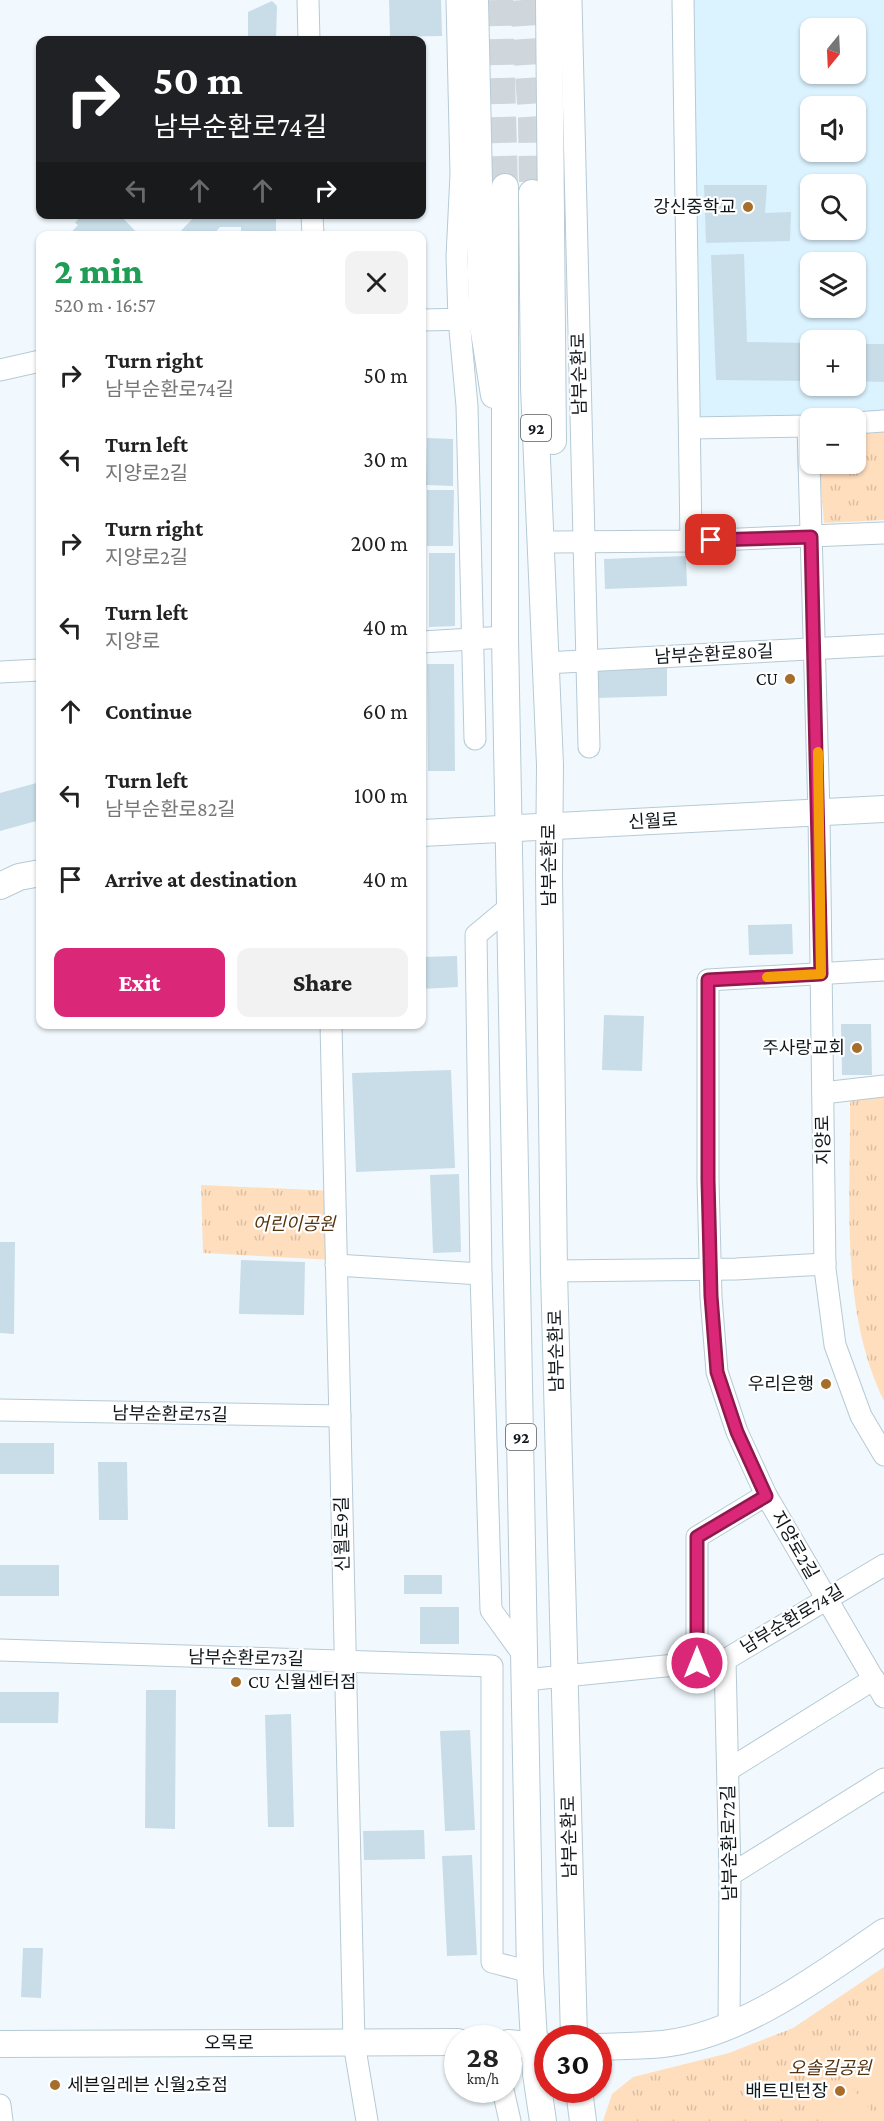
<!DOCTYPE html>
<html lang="en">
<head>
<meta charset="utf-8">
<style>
  body { margin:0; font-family:"Crimson Pro","Noto Sans KR",serif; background:#f2f2f2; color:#222; height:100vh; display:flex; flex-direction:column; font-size:22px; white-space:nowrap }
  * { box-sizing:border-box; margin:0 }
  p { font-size:20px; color:#767676 }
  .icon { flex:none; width:33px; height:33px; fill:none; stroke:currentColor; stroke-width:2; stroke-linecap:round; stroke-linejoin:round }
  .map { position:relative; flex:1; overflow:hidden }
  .sheet { position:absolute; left:36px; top:231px; width:390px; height:798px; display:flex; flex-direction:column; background:#fff; border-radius:12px; box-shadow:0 2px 4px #0004 }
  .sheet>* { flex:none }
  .top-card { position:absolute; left:36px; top:36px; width:390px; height:183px; border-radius:12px; box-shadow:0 2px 4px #0004; background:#202124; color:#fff; overflow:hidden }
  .needle { width:39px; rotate:198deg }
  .controls { position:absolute; left:800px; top:18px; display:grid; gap:12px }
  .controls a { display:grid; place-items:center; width:66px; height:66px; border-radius:12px; background:#fff; box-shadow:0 2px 4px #0004; font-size:30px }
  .speed { position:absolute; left:444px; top:2025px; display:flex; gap:12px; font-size:30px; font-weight:700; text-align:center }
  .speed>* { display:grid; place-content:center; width:78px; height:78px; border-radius:50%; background:#fff; box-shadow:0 2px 4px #0004; line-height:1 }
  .speed small { font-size:15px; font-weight:400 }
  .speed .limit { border:9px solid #d22; background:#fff; color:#111 }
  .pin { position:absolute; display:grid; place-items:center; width:51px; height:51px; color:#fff; margin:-26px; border-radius:12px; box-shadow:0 3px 9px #0006 }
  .me { position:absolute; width:66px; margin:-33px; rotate:0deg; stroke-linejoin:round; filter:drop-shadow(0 0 4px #0008) }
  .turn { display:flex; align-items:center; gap:21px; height:126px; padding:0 18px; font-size:27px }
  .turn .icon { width:78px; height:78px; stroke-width:2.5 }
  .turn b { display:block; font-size:42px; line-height:51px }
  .lanes { display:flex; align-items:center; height:57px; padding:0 18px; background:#0003; justify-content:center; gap:30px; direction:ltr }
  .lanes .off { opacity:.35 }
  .round { display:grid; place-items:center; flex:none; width:63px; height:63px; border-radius:12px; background:#f2f2f2 }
  .summary { display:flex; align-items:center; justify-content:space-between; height:102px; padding:0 18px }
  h1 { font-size:36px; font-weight:800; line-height:45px; color:#1e9e55 }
  .action { display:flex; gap:12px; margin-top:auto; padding:12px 18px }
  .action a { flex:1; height:69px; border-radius:12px; background:#db2777; color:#fff; font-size:24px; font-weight:800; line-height:69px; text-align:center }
  .action a+a { background:#f2f2f2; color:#222 }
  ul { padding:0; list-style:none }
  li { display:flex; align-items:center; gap:18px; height:84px; padding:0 18px }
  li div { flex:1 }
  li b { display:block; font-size:22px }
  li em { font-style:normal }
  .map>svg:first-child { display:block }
  .built { fill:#dbf3ff; fill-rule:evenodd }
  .grass { fill:url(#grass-tufts) }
  .pitch { fill:#ffdebe }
  .building { fill:#c8dde8 }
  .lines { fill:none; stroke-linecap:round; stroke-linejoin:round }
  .major-tunnel { stroke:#cfd7dc; stroke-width:26; stroke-dasharray:26 13; stroke-linecap:butt }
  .minor-casing { stroke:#b6cad5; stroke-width:23 }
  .major-casing { stroke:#b6cad5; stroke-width:28 }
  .minor { stroke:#fff; stroke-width:21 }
  .major { stroke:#fff; stroke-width:26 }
  .route-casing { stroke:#8e194d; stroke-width:15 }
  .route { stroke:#db2777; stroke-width:10 }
  .slow { stroke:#f59e0b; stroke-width:10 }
  .poi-dot { fill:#a66d2b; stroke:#fff; stroke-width:2 }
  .labels { text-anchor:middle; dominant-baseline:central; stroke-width:4.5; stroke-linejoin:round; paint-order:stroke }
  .shield { fill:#fff; stroke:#585d5f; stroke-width:1.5 }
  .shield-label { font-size:16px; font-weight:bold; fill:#10171b }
  .poi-label { font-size:18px; fill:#10171b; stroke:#fff; text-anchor:end }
  .street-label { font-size:18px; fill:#10171b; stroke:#fff }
  .park-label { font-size:18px; font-style:italic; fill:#55340e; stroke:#fff }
</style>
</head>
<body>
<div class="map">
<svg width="884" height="2121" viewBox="0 0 884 2121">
  <defs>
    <pattern id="grass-tufts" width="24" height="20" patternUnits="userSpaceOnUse" patternTransform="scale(1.5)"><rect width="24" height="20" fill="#ffdebe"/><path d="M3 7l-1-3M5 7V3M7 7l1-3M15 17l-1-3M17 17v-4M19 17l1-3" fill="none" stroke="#dabea3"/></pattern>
  </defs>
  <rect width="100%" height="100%" fill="#f1f9fe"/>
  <!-- built -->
  <path class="built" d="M683,0H884V421L810,418L691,428ZM810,28H855V74H810ZM810,106H855V152H810ZM810,184H855V230H810ZM810,262H855V308H810ZM810,340H855V386H810Z"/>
  <!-- grass -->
  <g class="grass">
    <path d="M884,430V520L824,523L819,464H855V432Z"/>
    <path d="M884,1093V1401C839,1308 851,1200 850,1099Z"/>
    <path d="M201,1185L335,1191L333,1260L203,1253Z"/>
    <path d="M884,1967V2121H603L612,2094L633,2077L729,2053L793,2028Z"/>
  </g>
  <!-- pitch -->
  <g class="pitch">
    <path d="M884,2046V2116H883L849,2074Z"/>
    <path d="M843,2077L878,2119L876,2121H821L808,2106Z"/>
  </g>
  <!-- building -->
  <g class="building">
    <path d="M389,0H441L442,36L390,37Z"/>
    <path d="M272,1L277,6L276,40H248V12Z"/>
    <path d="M704,185H767L765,213L791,212L790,241L706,243Z"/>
    <path d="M83,214H119L140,236H68L78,225L75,223Z"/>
    <path d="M197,214H276V236H247V233H241V227H220L212,236H176Z"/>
    <path d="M744,254L747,342L810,343V381L716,380L711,255Z"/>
    <path d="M855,344H884V382L855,381Z"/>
    <path d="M427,438L453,439V486L426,485Z"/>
    <path d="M427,490H454L453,546H427Z"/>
    <path d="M429,553H455V626L429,627Z"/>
    <path d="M686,556L687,586L605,589L604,559Z"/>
    <path d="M427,664H454L455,771H428Z"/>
    <path d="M667,667V696L596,698L595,669Z"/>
    <path d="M40,782V820L0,831V793Z"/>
    <path d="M792,924L793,954L749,955L748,925Z"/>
    <path d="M457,956L458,987L422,989V957Z"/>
    <path d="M604,1015L644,1016L642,1071L602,1070Z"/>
    <path d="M841,1024H871L872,1075H842Z"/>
    <path d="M451,1070L455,1168L356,1172L352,1073Z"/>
    <path d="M459,1174L461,1252L433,1253L430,1175Z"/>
    <path d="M0,1242H15L14,1334L0,1333Z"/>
    <path d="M241,1260L305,1262L304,1315L239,1314Z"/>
    <rect x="0" y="1443" width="54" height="31"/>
    <path d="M98,1462H127L128,1520H99Z"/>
    <rect x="0" y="1565" width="59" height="31"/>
    <rect x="404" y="1575" width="38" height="19"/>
    <rect x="420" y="1607" width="39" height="37"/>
    <path d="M146,1690H176L175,1829L145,1828Z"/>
    <path d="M0,1692H59L58,1723H0Z"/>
    <path d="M291,1714L294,1827H268L265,1715Z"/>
    <path d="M470,1730L475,1830L445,1831L440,1731Z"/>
    <path d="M424,1830L425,1859L364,1860L363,1831Z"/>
    <path d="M472,1855L477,1955L447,1956L442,1856Z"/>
    <path d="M23,1948H43L41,1998L21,1997Z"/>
  </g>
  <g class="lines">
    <!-- major-tunnel -->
    <g class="major-tunnel">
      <path d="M500,0L505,187"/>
      <path d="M523,0L531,118L532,193"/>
    </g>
    <defs>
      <g id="minor">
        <path d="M308,0L309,40"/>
        <path d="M457,0L461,174L457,257L459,319L467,406L475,739"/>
        <path d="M571,0L589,747"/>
        <path d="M683,0L691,541"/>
        <path d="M312,214L313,236"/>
        <path d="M422,320L472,319"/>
        <path d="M0,370L40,361"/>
        <path d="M855,423L884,421"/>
        <path d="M808,426L819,813L825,1269L835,1345L861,1416L884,1455"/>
        <path d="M691,428L810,426"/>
        <path d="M554,542L691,541L884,533"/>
        <path d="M422,642L505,637"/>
        <path d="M545,663L884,645"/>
        <path d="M0,672L40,670"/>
        <path d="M512,905L476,935L481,1274L491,1610L525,1657"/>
        <path d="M884,970L708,980V1180L711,1297L717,1372L737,1432L766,1495L884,1697"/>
        <path d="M331,1024L354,2043L367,2121"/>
        <path d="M823,1093L884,1086"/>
        <path d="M336,1265L481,1274"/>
        <path d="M554,1271L736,1269L825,1264"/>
        <path d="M0,1410L340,1416"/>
        <path d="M0,1650L492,1666V1962L530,1972"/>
        <path d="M725,1660L730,1875L729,2026"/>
        <path d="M697,1663V1537L766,1495"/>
        <path d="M525,1680L725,1660L884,1565"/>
        <path d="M728,1770L874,1679"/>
        <path d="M730,1875L884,1779"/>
        <path d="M503,2090L510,2121"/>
        <path d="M0,2105L2,2121"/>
      </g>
      <g id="major">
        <path d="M475,0L482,319L494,395"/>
        <path d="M549,0L553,441"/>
        <path d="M505,187V637L530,1972L536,2074L543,2121"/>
        <path d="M532,193L534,387L550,765L549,874L554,1271L574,2038"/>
        <path d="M422,833L884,809"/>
        <path d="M0,886L19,877L40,873"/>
        <path d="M508,2043L548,2047"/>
        <path d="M0,2044L458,2042"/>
        <path d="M598,2047C620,2046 642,2046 663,2044C742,2035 820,1976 884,1932"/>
        <path d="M579,2090L583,2121"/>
      </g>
    </defs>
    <!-- minor casing -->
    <use href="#minor" class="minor-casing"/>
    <!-- major casing -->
    <use href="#major" class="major-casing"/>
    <!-- minor -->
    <use href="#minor" class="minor"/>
    <!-- major -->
    <use href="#major" class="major"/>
  </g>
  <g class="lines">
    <defs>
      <path id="route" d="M697,1663V1537L766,1496L737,1432L717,1372L711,1296L708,1180V980L821,974L811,537L711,540"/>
    </defs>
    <!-- route casing -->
    <use href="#route" class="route-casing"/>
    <!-- route -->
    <use href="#route" class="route"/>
    <!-- slow -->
    <path class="slow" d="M767,977L821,974L818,752"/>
  </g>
  <!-- markers -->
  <g class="poi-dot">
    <circle cx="748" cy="207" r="6"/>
    <circle cx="790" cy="679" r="6"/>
    <circle cx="857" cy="1048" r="6"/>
    <circle cx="826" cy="1384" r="6"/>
    <circle cx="236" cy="1682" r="6"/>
    <circle cx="55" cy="2085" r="6"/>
    <circle cx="840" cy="2091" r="6"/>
  </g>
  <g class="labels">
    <!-- shield labels -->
    <g class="shield">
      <rect x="521" y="415" width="30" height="26" rx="4.5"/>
      <rect x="506" y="1424" width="30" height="26" rx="4.5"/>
    </g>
    <g class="shield-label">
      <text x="536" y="428">92</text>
      <text x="521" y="1437">92</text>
    </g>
    <!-- poi labels -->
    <g class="poi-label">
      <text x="736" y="207">강신중학교</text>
      <text x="778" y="679">CU</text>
      <text x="845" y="1048">주사랑교회</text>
      <text x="814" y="1384">우리은행</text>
      <text x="248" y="1682" text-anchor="start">CU 신월센터점</text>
      <text x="67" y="2085" text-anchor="start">세븐일레븐 신월2호점</text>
      <text x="828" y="2091">배트민턴장</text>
    </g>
    <!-- street labels -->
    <g class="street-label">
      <text transform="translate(579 374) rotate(-91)">남부순환로</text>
      <text transform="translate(714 654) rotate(-3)">남부순환로80길</text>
      <text transform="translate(653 821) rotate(-3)">신월로</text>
      <text transform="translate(549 865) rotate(-90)">남부순환로</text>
      <text transform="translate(823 1140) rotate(-91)">지양로</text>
      <text transform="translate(556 1351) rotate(-91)">남부순환로</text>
      <text transform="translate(170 1414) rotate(1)">남부순환로75길</text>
      <text transform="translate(342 1534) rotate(-91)">신월로9길</text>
      <text transform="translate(795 1545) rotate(60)">지양로2길</text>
      <text transform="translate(792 1619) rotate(-31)">남부순환로74길</text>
      <text transform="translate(246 1658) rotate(1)">남부순환로73길</text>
      <text transform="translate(569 1837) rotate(-91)">남부순환로</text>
      <text transform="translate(729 1843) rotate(-91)">남부순환로72길</text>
      <text x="229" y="2043">오목로</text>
    </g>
    <!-- park labels -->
    <g class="park-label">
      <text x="294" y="1224">어린이공원</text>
      <text x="830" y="2068">오솔길공원</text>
    </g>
  </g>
</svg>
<div class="controls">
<a><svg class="needle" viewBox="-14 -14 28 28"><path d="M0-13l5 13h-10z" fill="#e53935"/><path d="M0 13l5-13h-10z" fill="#767676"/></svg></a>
<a><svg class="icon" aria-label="sound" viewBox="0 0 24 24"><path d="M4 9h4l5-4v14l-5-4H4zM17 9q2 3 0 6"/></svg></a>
<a><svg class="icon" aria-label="search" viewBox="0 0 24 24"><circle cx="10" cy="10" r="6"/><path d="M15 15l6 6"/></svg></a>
<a><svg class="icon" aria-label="layers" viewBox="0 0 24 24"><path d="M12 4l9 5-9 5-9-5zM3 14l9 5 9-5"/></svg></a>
<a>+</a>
<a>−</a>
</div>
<div class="speed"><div>28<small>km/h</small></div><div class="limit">30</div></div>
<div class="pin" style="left:711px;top:540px;background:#d93025"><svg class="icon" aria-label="arrive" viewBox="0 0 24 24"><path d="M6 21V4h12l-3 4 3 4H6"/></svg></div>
<svg class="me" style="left:697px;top:1663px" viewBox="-20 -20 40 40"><circle r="17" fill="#db2777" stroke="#fff" stroke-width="3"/><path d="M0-11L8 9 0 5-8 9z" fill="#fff"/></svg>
<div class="top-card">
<div class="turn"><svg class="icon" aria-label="right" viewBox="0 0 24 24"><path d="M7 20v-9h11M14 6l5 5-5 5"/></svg><div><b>50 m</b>남부순환로74길</div></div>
<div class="lanes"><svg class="icon off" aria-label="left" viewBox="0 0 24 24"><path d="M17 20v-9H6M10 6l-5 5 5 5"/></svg><svg class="icon off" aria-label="ahead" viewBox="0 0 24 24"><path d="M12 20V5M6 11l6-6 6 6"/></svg><svg class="icon off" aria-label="ahead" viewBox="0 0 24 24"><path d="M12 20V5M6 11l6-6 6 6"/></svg><svg class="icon" aria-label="right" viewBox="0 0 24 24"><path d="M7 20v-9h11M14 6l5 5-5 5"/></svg></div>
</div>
<section class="sheet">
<div class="summary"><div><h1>2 min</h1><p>520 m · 16:57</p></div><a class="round"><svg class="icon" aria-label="close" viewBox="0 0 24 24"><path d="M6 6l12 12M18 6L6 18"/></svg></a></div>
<ul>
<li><svg class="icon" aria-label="right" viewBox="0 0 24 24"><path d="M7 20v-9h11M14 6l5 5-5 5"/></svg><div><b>Turn right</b><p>남부순환로74길</p></div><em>50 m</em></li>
<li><svg class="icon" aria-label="left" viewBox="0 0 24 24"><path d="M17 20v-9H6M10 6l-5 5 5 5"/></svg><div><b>Turn left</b><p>지양로2길</p></div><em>30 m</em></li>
<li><svg class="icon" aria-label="right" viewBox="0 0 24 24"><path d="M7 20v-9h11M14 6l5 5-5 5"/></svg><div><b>Turn right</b><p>지양로2길</p></div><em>200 m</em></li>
<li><svg class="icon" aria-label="left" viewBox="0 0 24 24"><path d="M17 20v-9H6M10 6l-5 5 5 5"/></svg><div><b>Turn left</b><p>지양로</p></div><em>40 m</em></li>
<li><svg class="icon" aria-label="ahead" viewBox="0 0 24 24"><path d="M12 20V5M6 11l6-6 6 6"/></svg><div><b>Continue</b></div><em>60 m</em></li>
<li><svg class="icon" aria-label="left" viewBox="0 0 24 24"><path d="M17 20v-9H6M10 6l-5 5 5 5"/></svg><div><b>Turn left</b><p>남부순환로82길</p></div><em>100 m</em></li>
<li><svg class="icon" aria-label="arrive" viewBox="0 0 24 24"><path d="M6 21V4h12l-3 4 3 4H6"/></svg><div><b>Arrive at destination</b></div><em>40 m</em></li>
</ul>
<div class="action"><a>Exit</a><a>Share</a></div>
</section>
</div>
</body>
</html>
